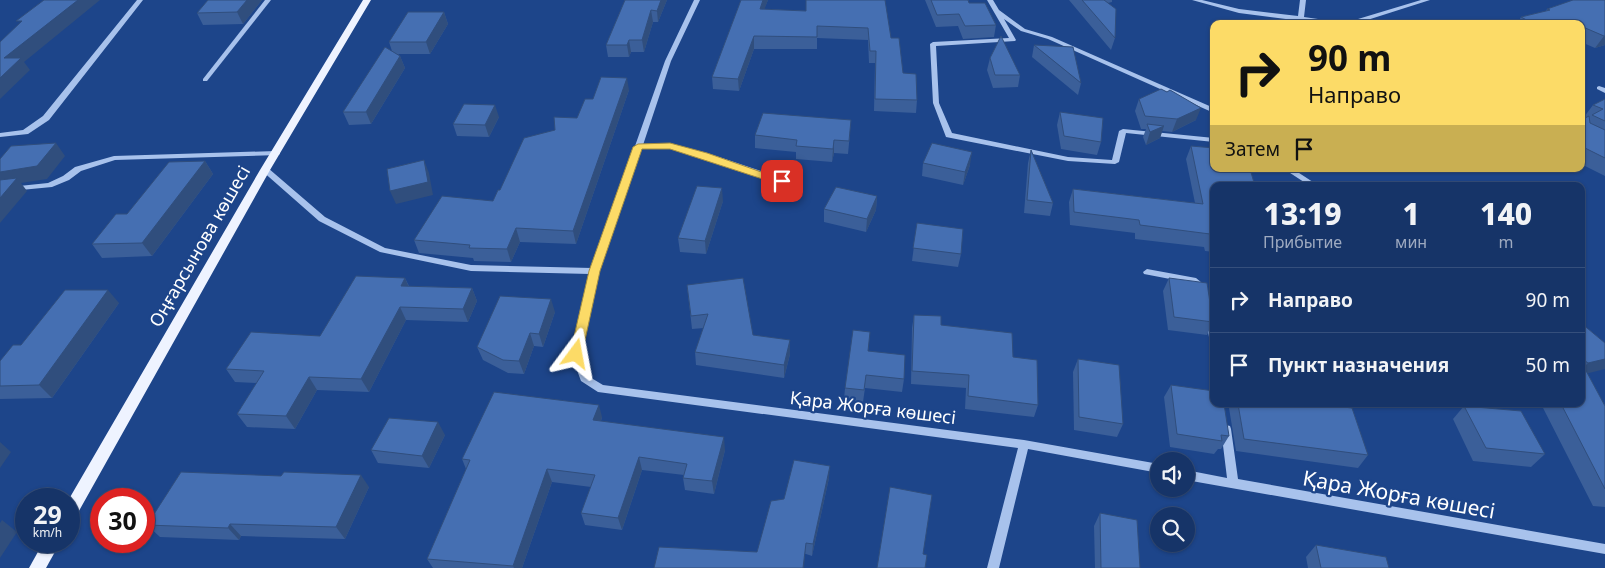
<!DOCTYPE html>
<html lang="ru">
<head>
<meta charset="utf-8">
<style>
  body { margin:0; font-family:"Noto Sans",sans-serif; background:#233f71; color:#f1f3f6; height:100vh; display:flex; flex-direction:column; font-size:19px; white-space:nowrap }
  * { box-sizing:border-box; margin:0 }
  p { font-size:16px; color:#9eaac0 }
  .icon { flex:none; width:28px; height:28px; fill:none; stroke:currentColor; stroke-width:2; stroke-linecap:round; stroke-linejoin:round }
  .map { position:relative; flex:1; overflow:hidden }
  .sheet { position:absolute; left:1210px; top:182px; width:375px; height:225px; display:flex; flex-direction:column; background:#163468; border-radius:10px; box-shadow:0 1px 4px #0004,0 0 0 1px #354f7c }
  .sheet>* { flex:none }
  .banner { position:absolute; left:1210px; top:20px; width:375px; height:152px; border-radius:10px; box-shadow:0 1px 4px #0004,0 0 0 1px #354f7c; background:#fcdb67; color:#111; overflow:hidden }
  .tools { position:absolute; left:1150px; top:452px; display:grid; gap:10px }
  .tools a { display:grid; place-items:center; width:45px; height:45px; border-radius:50%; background:#163468; box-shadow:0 1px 4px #0004,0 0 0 1px #354f7c; font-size:25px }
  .speed { position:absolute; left:15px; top:488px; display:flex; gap:10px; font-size:25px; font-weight:700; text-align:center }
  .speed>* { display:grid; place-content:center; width:65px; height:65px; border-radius:50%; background:#163468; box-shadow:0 1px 4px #0004,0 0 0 1px #354f7c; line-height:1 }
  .speed small { font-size:12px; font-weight:400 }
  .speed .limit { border:8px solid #d22; background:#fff; color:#111 }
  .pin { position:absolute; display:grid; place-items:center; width:42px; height:42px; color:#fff; margin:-21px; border-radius:10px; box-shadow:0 2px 8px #0006 }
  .me { position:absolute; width:55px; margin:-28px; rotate:13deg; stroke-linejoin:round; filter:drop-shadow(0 0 4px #0008) }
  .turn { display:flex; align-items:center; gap:18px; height:105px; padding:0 15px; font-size:22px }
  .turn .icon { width:65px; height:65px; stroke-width:2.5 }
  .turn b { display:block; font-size:35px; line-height:42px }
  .then { display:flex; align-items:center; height:48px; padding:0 15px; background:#0003; gap:10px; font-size:19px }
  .eta { display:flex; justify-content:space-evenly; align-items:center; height:85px; text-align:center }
  .eta b { font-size:30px; font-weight:800; line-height:35px }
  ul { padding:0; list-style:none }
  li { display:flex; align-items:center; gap:15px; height:65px; padding:0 15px; border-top:1px solid #354f7c }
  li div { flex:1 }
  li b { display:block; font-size:19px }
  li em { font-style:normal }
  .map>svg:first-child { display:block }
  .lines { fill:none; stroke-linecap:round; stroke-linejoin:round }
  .minor { fill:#a8c2ec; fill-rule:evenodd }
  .major { fill:#eef3ff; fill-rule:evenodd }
  .wall { fill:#3b5f99 }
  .shaded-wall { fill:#304e7d }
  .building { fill:#456fb2; stroke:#304e7d }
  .route { fill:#fcdb67; stroke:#a48e43 }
  .labels { text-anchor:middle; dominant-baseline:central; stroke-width:4.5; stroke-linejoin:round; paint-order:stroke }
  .street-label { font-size:18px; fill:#fff; stroke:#1d458a }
  .near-street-label { font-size:21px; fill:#fff; stroke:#1d458a }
</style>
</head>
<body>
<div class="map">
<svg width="1605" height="568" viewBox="0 0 1605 568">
  <rect width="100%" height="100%" fill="#1d458a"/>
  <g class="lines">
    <!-- minor -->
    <g class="minor">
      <path d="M137,0H143L49,120L28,134L0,137V133L23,130L43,116Z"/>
      <path d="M265,0H271L207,81H203V79Z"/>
      <path d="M694,0H700L671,61L643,145L670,144L707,153L785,179L786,181L782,183H779L701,157L670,148L641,149L599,271L581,354L588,376L603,385L1024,440L1159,464V473L1028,449L999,568H987L1018,448L598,392L581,381L571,354L590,274L471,271L380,252L319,221L261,170L265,168H268L325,217L385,248L471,265L592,268L665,61Z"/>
      <path d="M987,0H993L999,10L1025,29L1052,37L1214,108V113L1048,39L1021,31L1004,19L1016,40L1015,41L936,46L939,103L952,133L1068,157L1112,160L1119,131L1123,129L1214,138V142L1126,133L1119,162L1115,164L1068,161L946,137L933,103L930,44L933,42L1009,38Z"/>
      <path d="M1192,0H1202L1239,9L1298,16L1300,0H1306L1304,17L1332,21L1358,19L1421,0H1430L1361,22L1347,24H1325L1239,13Z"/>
      <path d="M1599,86L1605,88V93L1597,89V87Z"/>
      <path d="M276,151L280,153L279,155L115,160L81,171L69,180L52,187L0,192V188L48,183L63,176L75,167L114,156Z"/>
      <path d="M1284,169H1293L1319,186H1310Z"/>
      <path d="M1147,269L1196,278L1208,288L1204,291L1191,283L1144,274L1143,272Z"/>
      <path d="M1211,312L1214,313V340L1211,339L1209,337L1206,315L1208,313Z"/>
      <path d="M1226,425L1230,426L1231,429L1238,479L1605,544V554L1186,480V470L1227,478L1221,429L1222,426Z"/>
    </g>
    <!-- major -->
    <g class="major">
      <path d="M363,0H371L270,170L75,518L69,520V499L260,170Z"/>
      <path d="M44,541H61L46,568H29Z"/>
    </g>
  </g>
  <!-- wall -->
  <g class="wall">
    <path d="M208,0H262L243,24L203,25L197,13Z"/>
    <path d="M625,0H667L658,22H653L644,52H631L629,57H608L606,45Z"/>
    <path d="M741,0H768L764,9L806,11V0L891,38L903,73L917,100L916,113L874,111L875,63H869L868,40L817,38V49H754L739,91L713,89L712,77Z"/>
    <path d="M925,0H968L969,3L996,25L994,37L963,39L958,26L936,27Z"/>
    <path d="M1069,0H1112V2L1108,3L1115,38L1111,50Z"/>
    <path d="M1605,0V45L1595,48L1581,42V24H1517L1521,17L1546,11L1547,9Z"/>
    <path d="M444,12L448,24L430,54H398L400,56L405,68L371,124L349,125L343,112L392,51L389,42Z"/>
    <path d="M1034,45L1081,83L1078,95L1032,57Z"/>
    <path d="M990,58L1020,75L1018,87L993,88L987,70Z"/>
    <path d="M629,90L576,244L520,242L511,262L474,261L473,258L419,253L414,240L493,201L500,190L555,130L577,118L593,99Z"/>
    <path d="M1139,99L1196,120L1172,132L1162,131L1160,138L1146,145L1143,137L1146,129H1141L1135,111Z"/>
    <path d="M1605,99V176L1581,164V120L1585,118L1584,117L1593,105Z"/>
    <path d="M1060,112L1101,142L1097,155L1061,149L1057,125Z"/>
    <path d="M499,117L489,137L457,136L453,124Z"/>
    <path d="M850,133L848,154L834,153L832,162L796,159V152L755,148V135Z"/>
    <path d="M1191,146L1214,186V252L1205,251L1204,247L1135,239V233L1070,225L1069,202L1073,189L1195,203L1186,159Z"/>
    <path d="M1031,150L1053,203L1050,216L1024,213L1028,163Z"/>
    <path d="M205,161L213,174L152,256L102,258L92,244L127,214Z"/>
    <path d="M923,163L970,165L963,185L922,176Z"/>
    <path d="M877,196L876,210L866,232L824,222V209Z"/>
    <path d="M723,201L706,254L680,252L678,238Z"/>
    <path d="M917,223L961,254L958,267L912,261Z"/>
    <path d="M405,278L409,286L472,288L477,301L468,322L406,320L369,392L317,390L295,429L247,427L237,414L257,383L235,382L226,369L320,336Z"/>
    <path d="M1169,278L1213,322L1207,335L1168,330L1163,291Z"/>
    <path d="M687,285L753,335L790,340V354L784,378L696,365L695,352L704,328L692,329Z"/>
    <path d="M119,303L52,398L0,399V361L21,345Z"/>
    <path d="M555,312L543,347L534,346L524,374L508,373L483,360L477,347Z"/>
    <path d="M914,315L941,325L1013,357L1038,405L1034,417L965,409L966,388L911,384L912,328Z"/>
    <path d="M1581,323L1605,343L1587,373L1605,406V507L1593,506L1541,404H1581Z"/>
    <path d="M868,351L904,379L902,392L865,388L863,402L844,400L845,388Z"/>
    <path d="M1078,359L1123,424L1117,437L1074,430L1073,372Z"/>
    <path d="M1171,385L1229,436L1221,449H1218L1214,454L1170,447L1164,397Z"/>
    <path d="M1232,404H1316L1368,455L1358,468L1236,451L1229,408Z"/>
    <path d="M1464,406L1545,454L1531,467L1473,461L1453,419Z"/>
    <path d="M602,417L601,421L725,450L714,494L685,490L683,478L684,475L642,470L622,530L585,525L581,513L591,487L552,482L522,568H433L427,559L466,469L462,459Z"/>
    <path d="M445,435L429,468L378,463L371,450Z"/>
    <path d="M829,478L812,556L806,554L757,552L784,499Z"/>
    <path d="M369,487L345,539L241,536L239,540L160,537L147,525Z"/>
    <path d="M1100,513L1140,568H1095L1094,526Z"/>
    <path d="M1316,545L1389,568H1308L1306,557Z"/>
  </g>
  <!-- shaded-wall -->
  <g class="shaded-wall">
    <path d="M78,0H100L24,62L30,70L0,99V78L4,58Z"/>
    <path d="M247,0H262L243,24L237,12Z"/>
    <path d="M661,0H667L658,22L657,11Z"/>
    <path d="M763,0H768L760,21V9Z"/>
    <path d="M651,10L653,22L644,52L642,40Z"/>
    <path d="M444,12L448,24L430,54L426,42Z"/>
    <path d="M754,36V49L739,91L738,79Z"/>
    <path d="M1604,36H1605V45L1595,48Z"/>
    <path d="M629,40L631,52L629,57L627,45Z"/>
    <path d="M400,56L405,68L371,124L366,112Z"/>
    <path d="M627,78L629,90L576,244L573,231Z"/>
    <path d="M495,105L499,117L489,137L485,125Z"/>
    <path d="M1201,108L1196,120L1172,132L1177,119Z"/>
    <path d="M1164,126L1160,138L1146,145L1150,132Z"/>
    <path d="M834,140V153L832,162L833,149Z"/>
    <path d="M56,143L65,156L47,179L21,183L27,191L0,223V172Z"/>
    <path d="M972,152L970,165L963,185L965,172Z"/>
    <path d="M424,160L429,173L433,195L396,204L390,191Z"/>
    <path d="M205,161L213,174L152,256L142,243Z"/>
    <path d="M722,188L723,201L706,254L705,241Z"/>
    <path d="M877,196L876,210L866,232L867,219Z"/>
    <path d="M516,228L520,242L511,262L507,249Z"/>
    <path d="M405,278L411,292L401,286Z"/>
    <path d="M472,288L477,301L468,322L463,309Z"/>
    <path d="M108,290L119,303L52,398L39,385Z"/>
    <path d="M551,299L555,312L543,347L539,334Z"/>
    <path d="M400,307L406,320L369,392L361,379Z"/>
    <path d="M530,333L534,346L524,374L519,361Z"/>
    <path d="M790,340V354L784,378V365Z"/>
    <path d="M1605,359V369L1581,375V370L1588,363Z"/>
    <path d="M309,377L317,390L295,429L286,416Z"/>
    <path d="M599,405L602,417L597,433L593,420Z"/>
    <path d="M438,422L445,435L429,468L422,456Z"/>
    <path d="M724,437L725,450L714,494L712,481Z"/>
    <path d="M0,442L11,452L0,468Z"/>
    <path d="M639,457L642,470L622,530L618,518Z"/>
    <path d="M830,466L829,478L812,556L813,544Z"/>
    <path d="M547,469L552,482L522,568H514L513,566Z"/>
    <path d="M361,475L369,487L345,539L336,527Z"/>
    <path d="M2,520L17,532L0,558V523Z"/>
    <path d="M230,524L241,536L239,540L228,528Z"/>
    <path d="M806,543L804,568H803Z"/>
  </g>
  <!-- building -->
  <g class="building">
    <path d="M44,0H78L4,58H21L0,78V42L22,21H16Z"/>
    <path d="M208,0H247L237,12L197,13Z"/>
    <path d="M625,0H661L657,11L651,10L642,40H629L627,45H606Z"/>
    <path d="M741,0H763L760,9L806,11V0H885L891,38H899L903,73L916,74L917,100L875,99L876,51H870L868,28L817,26V37L754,36L738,79L712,77Z"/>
    <path d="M931,0H968L969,3H985L996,25L965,26L959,14L937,15Z"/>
    <path d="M1082,0H1104L1116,9L1115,38Z"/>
    <path d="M1573,0H1605V36H1604L1583,27H1581V24H1534L1521,17L1550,10L1547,9Z"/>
    <path d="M408,12H444L426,42H389Z"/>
    <path d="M1001,36L1020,75H995L990,58Z"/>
    <path d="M1034,45L1073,47L1081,83Z"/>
    <path d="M385,47L400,56L366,112H343Z"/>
    <path d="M601,77L627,78L573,231L516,228L507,249L469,248L470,245L414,240L442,196L493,201L498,190H500L524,138L555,130L554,117L577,118L585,99H593Z"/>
    <path d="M1161,89L1167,92L1170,90L1201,108L1177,119L1145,116L1139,99Z"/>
    <path d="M1605,99V121L1592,115L1603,109L1593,105Z"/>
    <path d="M464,104L495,105L485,125L453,124Z"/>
    <path d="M1060,112L1103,118L1101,142L1064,136Z"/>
    <path d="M763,113L851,120L849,141L834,140L833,149L796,146L797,140L755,135Z"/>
    <path d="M1589,116L1590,123L1605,130V158L1581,146V120Z"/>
    <path d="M1147,124L1164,126L1150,132Z"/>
    <path d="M56,143L37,166L0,172V159L11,146Z"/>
    <path d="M932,143L972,152L965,172L923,163Z"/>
    <path d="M1191,146L1214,148V169H1250L1255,186H1214V238H1211L1210,234L1140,225L1139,220L1074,212L1073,189L1203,204Z"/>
    <path d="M1031,150L1053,203L1027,200Z"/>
    <path d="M424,160L428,182L390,191L387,169Z"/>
    <path d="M205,161L142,243L92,244L116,214H127L169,162Z"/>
    <path d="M17,178L0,198V180Z"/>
    <path d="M697,186L722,188L705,241L678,238Z"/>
    <path d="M836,187L877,196L867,219L824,209Z"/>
    <path d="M917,223L963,229L961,254L913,248Z"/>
    <path d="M356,276L405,278L401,286L472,288L463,309L400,307L361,379L309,377L286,416L237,414L264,371L226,369L251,332L320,336Z"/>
    <path d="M743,278L753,335L790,340L784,365L695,352L708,314L691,316L687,285Z"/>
    <path d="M1169,278L1207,283L1213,322L1174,317Z"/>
    <path d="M65,290H108L39,385L0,386V361L13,345H21Z"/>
    <path d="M500,296L551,299L539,334L530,333L519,361L503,360L477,347Z"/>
    <path d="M914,315L941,316V325L1012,333L1013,357L1037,360L1038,405L968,396L969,375L912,371Z"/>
    <path d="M1581,323L1605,343V359L1588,363L1581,358Z"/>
    <path d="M853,330L870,332L868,351L905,355L904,379L866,375L864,390L845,388Z"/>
    <path d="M1078,359L1119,365L1123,424L1079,417Z"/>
    <path d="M1581,367H1584L1605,406V489L1561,404H1581Z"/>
    <path d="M1171,385L1214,391V404H1224L1229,436L1221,435L1222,441L1177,434Z"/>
    <path d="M494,392L599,405L593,420L724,437L712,481L683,478L687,464L639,457L618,518L581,513L595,475L547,469L513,566L427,559L470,460L462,459Z"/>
    <path d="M1238,404H1316L1352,408L1368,455L1244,439Z"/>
    <path d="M1464,406L1521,411L1545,454L1486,448Z"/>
    <path d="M389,418L438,422L422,456L371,450Z"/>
    <path d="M794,460L830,466L813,544L806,543L803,568H654L659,547L757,552L771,501L784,499Z"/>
    <path d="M181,472L281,476L284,472L361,475L336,527L230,524L228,528L147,525Z"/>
    <path d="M890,487L932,495L923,554L927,555L925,568H877Z"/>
    <path d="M1100,513L1137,520L1140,568H1101Z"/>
    <path d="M1316,545L1386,557L1389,568H1321Z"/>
  </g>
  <!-- route -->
  <path class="route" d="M670,143L707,153L787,181L786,184H778L670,149H642L600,271L582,354L576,359L571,357L570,354L589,271L633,147L638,144Z"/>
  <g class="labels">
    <!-- street labels -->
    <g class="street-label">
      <text transform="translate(199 246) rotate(-60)">Оңғарсынова көшесі</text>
      <text transform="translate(873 407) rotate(7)">Қара Жорға көшесі</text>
    </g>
    <!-- near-street labels -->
    <g class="near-street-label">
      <text transform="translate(1399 494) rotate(10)">Қара Жорға көшесі</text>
    </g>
  </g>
</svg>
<div class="tools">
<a><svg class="icon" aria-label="sound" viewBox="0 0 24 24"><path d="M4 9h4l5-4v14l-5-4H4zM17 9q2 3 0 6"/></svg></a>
<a><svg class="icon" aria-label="search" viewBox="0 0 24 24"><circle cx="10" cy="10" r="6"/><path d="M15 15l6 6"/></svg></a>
</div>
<div class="speed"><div>29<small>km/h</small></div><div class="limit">30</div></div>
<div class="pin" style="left:782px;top:181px;background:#d93025"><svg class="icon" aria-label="arrive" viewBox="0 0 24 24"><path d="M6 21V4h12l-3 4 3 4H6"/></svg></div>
<svg class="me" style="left:576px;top:354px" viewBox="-20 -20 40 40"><path d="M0-17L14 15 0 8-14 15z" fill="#fcdb67" stroke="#fff" stroke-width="4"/></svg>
<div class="banner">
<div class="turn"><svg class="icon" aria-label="right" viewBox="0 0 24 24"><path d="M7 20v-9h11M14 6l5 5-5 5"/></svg><div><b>90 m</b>Направо</div></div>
<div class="then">Затем<svg class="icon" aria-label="arrive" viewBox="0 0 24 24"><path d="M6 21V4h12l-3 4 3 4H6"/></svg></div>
</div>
<section class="sheet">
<div class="eta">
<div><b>13:19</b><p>Прибытие</p></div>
<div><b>1</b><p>мин</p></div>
<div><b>140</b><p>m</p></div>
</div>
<ul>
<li><svg class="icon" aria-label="right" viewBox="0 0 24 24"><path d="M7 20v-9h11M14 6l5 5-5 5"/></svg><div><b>Направо</b></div><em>90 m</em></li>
<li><svg class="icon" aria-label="arrive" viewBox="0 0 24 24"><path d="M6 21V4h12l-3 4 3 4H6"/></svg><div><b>Пункт назначения</b></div><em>50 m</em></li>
</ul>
</section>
</div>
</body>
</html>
